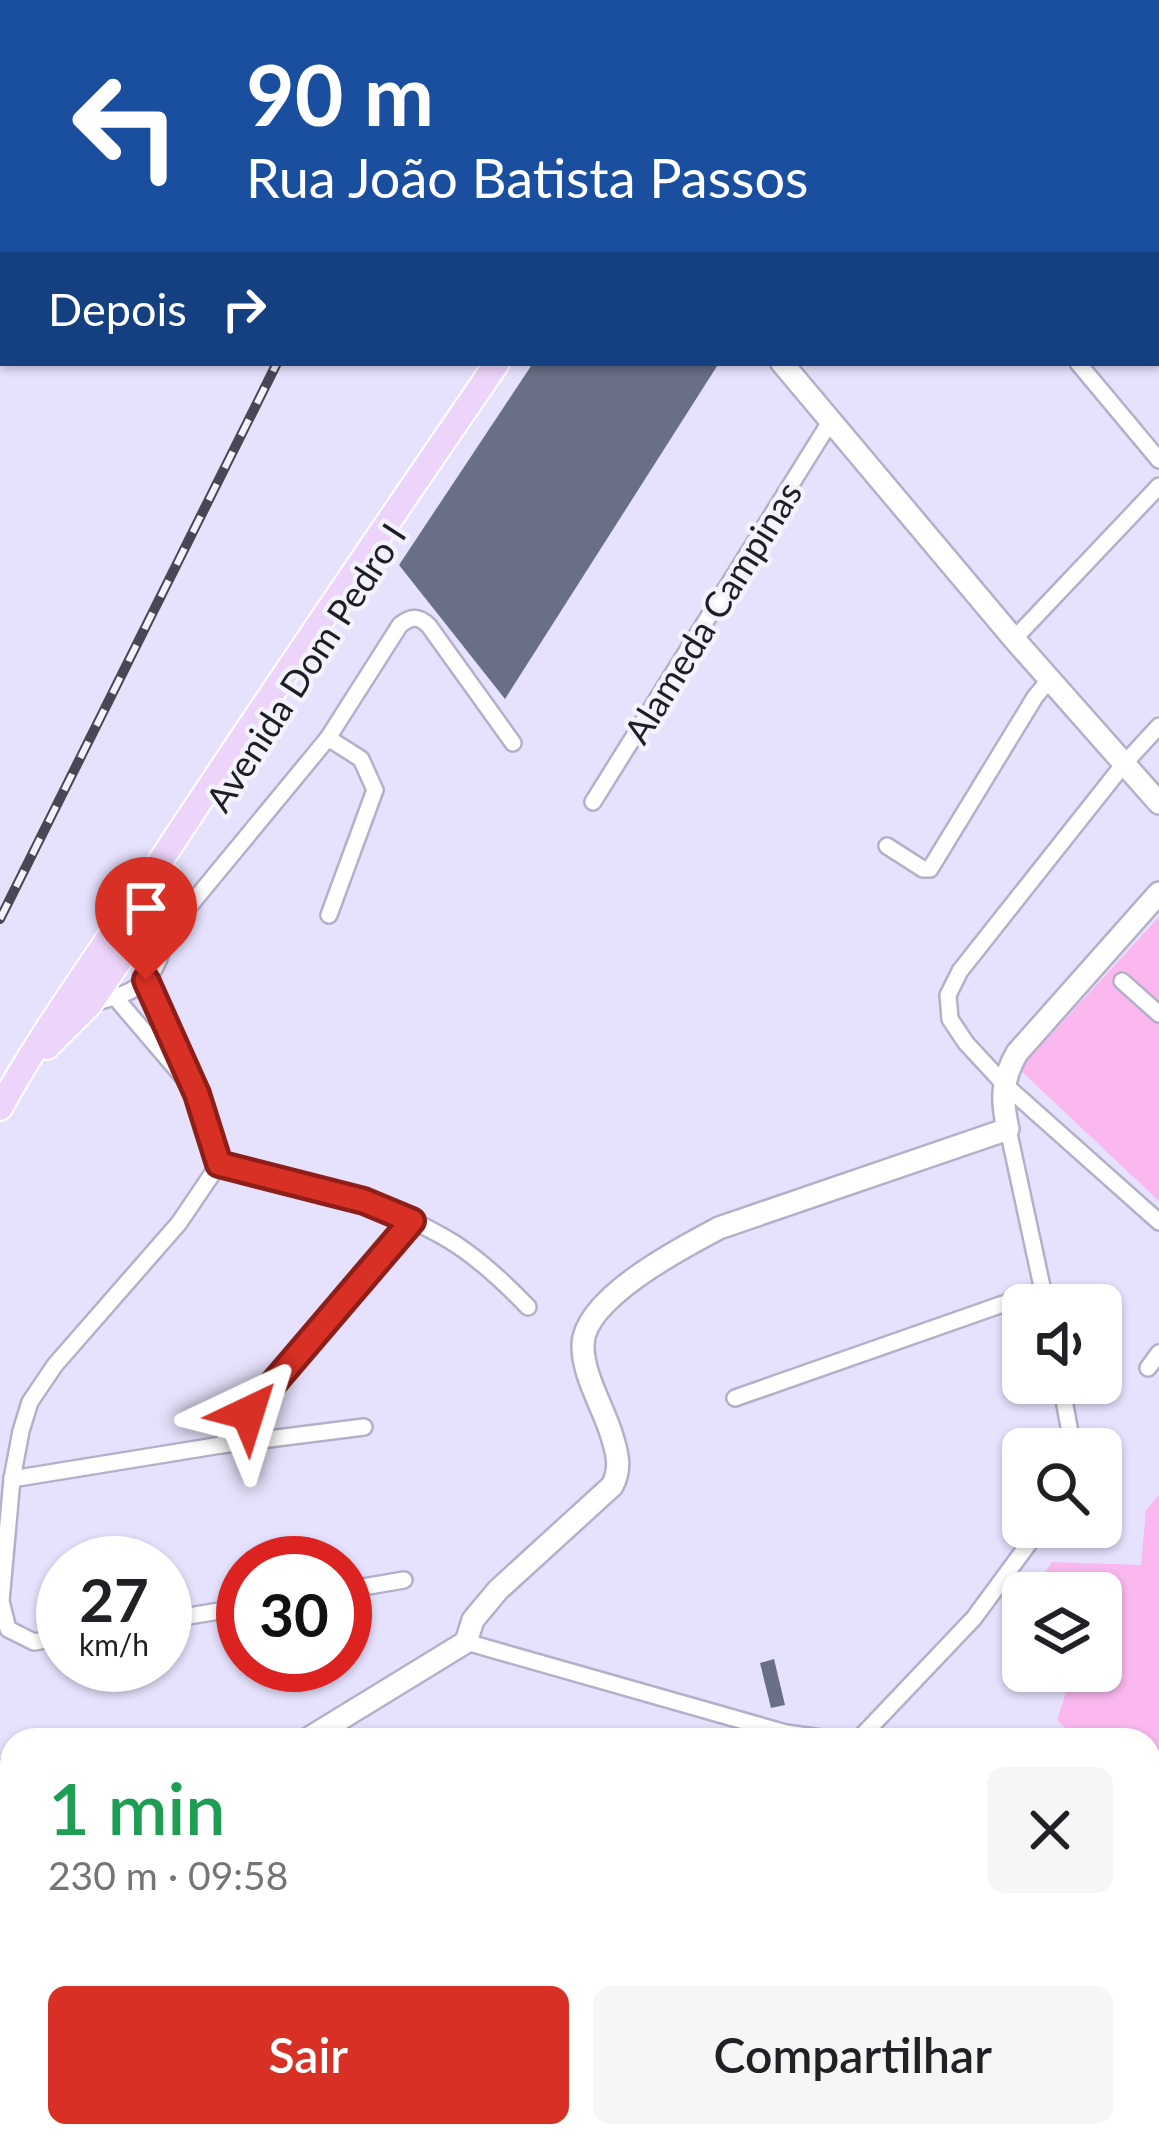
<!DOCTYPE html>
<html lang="pt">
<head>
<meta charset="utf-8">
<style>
  body { margin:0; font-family:Lato,sans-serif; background:#f6f6f6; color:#202124; height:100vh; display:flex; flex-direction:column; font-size:45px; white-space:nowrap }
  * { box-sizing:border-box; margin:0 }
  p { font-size:39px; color:#757577 }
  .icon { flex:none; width:66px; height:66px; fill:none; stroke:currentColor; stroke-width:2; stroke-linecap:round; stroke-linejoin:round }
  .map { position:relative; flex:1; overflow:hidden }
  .sheet { position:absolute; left:0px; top:1728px; width:1161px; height:420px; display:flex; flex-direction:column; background:#fff; border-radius:36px 36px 0 0; box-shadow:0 3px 9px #0004 }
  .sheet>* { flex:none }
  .top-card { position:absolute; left:0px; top:0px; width:1161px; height:366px; box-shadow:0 3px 9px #0004; background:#1a4fa0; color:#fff; overflow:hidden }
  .controls { position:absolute; left:1002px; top:1284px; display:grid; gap:24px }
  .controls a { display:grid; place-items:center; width:120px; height:120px; border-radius:18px; background:#fff; box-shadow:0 3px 9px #0004; font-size:60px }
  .speed { position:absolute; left:36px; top:1536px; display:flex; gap:24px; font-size:60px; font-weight:700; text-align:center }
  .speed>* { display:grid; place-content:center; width:156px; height:156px; border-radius:50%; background:#fff; box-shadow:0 3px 9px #0004; line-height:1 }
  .speed small { font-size:30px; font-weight:400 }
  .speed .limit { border:18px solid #d22; background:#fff; color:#111 }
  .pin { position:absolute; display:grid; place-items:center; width:102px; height:102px; color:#fff; margin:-123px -51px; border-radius:50% 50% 50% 0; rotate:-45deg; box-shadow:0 0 12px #0007 }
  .pin .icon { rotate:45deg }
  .me { position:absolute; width:132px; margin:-66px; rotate:41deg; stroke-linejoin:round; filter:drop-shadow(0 0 9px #0008) }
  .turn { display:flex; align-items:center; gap:42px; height:252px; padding:0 48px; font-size:54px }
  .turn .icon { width:156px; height:156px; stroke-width:2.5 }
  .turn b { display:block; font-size:84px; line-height:102px }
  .then { display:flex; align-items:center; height:114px; padding:0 48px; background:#0003; gap:24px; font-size:45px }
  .round { display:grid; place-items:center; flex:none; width:126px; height:126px; border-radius:18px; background:#f6f6f6 }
  .overview { display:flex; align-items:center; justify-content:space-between; height:204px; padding:0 48px }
  h1 { font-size:72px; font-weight:600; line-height:90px; color:#1e9e55 }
  .cta { display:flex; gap:24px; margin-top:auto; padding:24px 48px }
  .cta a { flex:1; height:138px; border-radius:18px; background:#d93025; color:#fff; font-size:48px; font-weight:600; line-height:138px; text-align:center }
  .cta a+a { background:#f6f6f6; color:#202124 }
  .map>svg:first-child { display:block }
  .green { fill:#fab8ef }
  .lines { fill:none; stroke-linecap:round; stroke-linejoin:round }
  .stream { stroke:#7994b6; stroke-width:6 }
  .building { fill:#686f86 }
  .minor-casing { stroke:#b4b0ca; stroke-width:20 }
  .tertiary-casing { stroke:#b4b0ca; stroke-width:26 }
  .primary-casing { stroke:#fff; stroke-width:28 }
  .minor { stroke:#fff; stroke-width:15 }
  .tertiary { stroke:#fff; stroke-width:21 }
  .primary { stroke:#ecd4fa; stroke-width:24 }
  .rail-casing { stroke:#484754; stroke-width:10 }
  .rail { stroke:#f3f2fd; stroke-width:6; stroke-dasharray:18; stroke-linecap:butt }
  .route-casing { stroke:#8d1f18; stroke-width:30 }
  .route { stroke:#d93025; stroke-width:21 }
  .labels { text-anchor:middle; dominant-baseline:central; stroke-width:9; stroke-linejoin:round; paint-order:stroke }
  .street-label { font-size:36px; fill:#1e1d26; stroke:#f3f2fd }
</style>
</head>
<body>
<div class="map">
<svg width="1159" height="2148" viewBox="0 0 1159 2148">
  <rect width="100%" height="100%" fill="#e6e2fd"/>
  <!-- green -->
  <g class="green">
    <path d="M1159,917V1201L1019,1069Z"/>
    <path d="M1159,1495V1799L1149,1808V1740H1078L1057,1720L1072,1674L1070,1671H1101V1593H1031L1052,1562L1141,1565L1146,1510Z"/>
  </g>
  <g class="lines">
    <!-- stream -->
    <g class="stream">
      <path d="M0,1804L12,1807"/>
      <path d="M472,2136L483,2148"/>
    </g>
  </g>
  <!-- building -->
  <g class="building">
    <path d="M533,363H719L505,699L399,565Z"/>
    <path d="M774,1659L785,1705L771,1708L760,1663Z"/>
  </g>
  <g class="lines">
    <defs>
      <g id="minor">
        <path d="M1078,363L1159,460"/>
        <path d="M1014,639L1159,486"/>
        <path d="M1159,726L1123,765L960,971L948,995L950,1019L966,1043L1003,1083L1159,1222"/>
        <path d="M328,738L400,625C412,616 419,616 429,626L513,743"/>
        <path d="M593,802L830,422"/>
        <path d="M887,846L923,869H930L1035,697L1049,680"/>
        <path d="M167,928L192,903L328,738L361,759L375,790L329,915"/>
        <path d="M146,980L197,1094L219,1164"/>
        <path d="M1122,981L1159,1014"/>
        <path d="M114,996L184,1078"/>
        <path d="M94,1003C106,999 121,996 132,990C167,972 168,926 161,892"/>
        <path d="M1008,1129L1046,1305"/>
        <path d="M219,1164C294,1183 373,1197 442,1236C473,1253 503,1281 528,1307"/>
        <path d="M1148,1368L1159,1353"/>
        <path d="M1061,1383L1073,1449"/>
        <path d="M735,1398L1043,1290"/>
        <path d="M221,1445L412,1221"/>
        <path d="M12,1479L221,1445L364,1427"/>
        <path d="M345,1590L404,1580"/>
        <path d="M165,1620L243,1607"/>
        <path d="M63,1637L34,1642L8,1629L1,1601L12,1479L21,1431L30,1402L55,1365L179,1223L219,1164"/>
        <path d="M466,1642L786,1733L835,1740"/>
        <path d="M858,1740L974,1618L1041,1527"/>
        <path d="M0,2005L12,2011"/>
        <path d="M1149,2012L1159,2004"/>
        <path d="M206,2136L218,2148"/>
        <path d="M974,2148L990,2136"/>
      </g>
      <g id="tertiary">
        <path d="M1158,123H1159"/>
        <path d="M782,363L1014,639L1159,803"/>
        <path d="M306,1740L466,1642L473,1620L498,1590L612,1486C622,1468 617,1452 611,1433C602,1405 582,1373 583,1344C585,1298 681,1248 719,1228L1008,1129C1001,1099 1002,1079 1017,1053L1159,893"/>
        <path d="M0,1771L12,1774"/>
        <path d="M535,2136L548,2148"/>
      </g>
      <g id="primary">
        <path d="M759,3L762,0"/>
        <path d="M781,3L784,0"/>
        <path d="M47,1047L90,1004L134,939L168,876"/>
        <path d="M0,1108C43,1030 95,960 144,886C259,710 378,537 497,363"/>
      </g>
    </defs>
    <!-- minor casing -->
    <use href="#minor" class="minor-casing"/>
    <!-- tertiary casing -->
    <use href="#tertiary" class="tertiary-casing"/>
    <!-- primary casing -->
    <use href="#primary" class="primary-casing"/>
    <!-- minor -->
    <use href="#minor" class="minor"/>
    <!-- tertiary -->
    <use href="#tertiary" class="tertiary"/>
    <!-- primary -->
    <use href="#primary" class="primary"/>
    <defs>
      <g id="rail">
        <path d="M472,3L474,0"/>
        <path d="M0,919L277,363"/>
      </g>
    </defs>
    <!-- rail casing -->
    <use href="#rail" class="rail-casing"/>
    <!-- rail -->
    <use href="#rail" class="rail"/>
  </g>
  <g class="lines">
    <defs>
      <path id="route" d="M146,980L197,1094L219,1164L364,1201L412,1221L248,1413"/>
    </defs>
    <!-- route casing -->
    <use href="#route" class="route-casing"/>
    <!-- route -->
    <use href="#route" class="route"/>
  </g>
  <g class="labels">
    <!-- street labels -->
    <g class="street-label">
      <text transform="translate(712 612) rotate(-58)">Alameda Campinas</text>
      <text transform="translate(305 667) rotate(-57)">Avenida Dom Pedro I</text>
    </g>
  </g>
</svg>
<div class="controls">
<a><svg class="icon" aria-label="sound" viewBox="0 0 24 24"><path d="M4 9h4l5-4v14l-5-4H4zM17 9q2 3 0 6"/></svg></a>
<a><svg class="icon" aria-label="search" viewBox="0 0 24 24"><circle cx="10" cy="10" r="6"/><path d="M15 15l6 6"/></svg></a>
<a><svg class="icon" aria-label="layers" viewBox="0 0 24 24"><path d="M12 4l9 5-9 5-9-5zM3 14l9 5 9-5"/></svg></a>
</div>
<div class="speed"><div>27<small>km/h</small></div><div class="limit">30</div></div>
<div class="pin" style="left:146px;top:980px;background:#d93025"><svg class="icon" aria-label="arrive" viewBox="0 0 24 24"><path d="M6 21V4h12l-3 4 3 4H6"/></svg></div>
<svg class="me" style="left:248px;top:1413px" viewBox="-20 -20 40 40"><path d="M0-17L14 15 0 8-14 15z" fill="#d93025" stroke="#fff" stroke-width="4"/></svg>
<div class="top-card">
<div class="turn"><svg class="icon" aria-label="left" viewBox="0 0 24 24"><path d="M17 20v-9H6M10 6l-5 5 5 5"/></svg><div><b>90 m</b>Rua João Batista Passos</div></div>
<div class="then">Depois<svg class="icon" aria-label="right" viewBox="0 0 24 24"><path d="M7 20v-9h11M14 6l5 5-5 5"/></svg></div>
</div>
<section class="sheet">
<div class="overview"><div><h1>1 min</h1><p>230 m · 09:58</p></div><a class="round"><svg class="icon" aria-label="close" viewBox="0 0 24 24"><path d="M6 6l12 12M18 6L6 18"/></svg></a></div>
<div class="cta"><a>Sair</a><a>Compartilhar</a></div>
</section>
</div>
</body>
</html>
